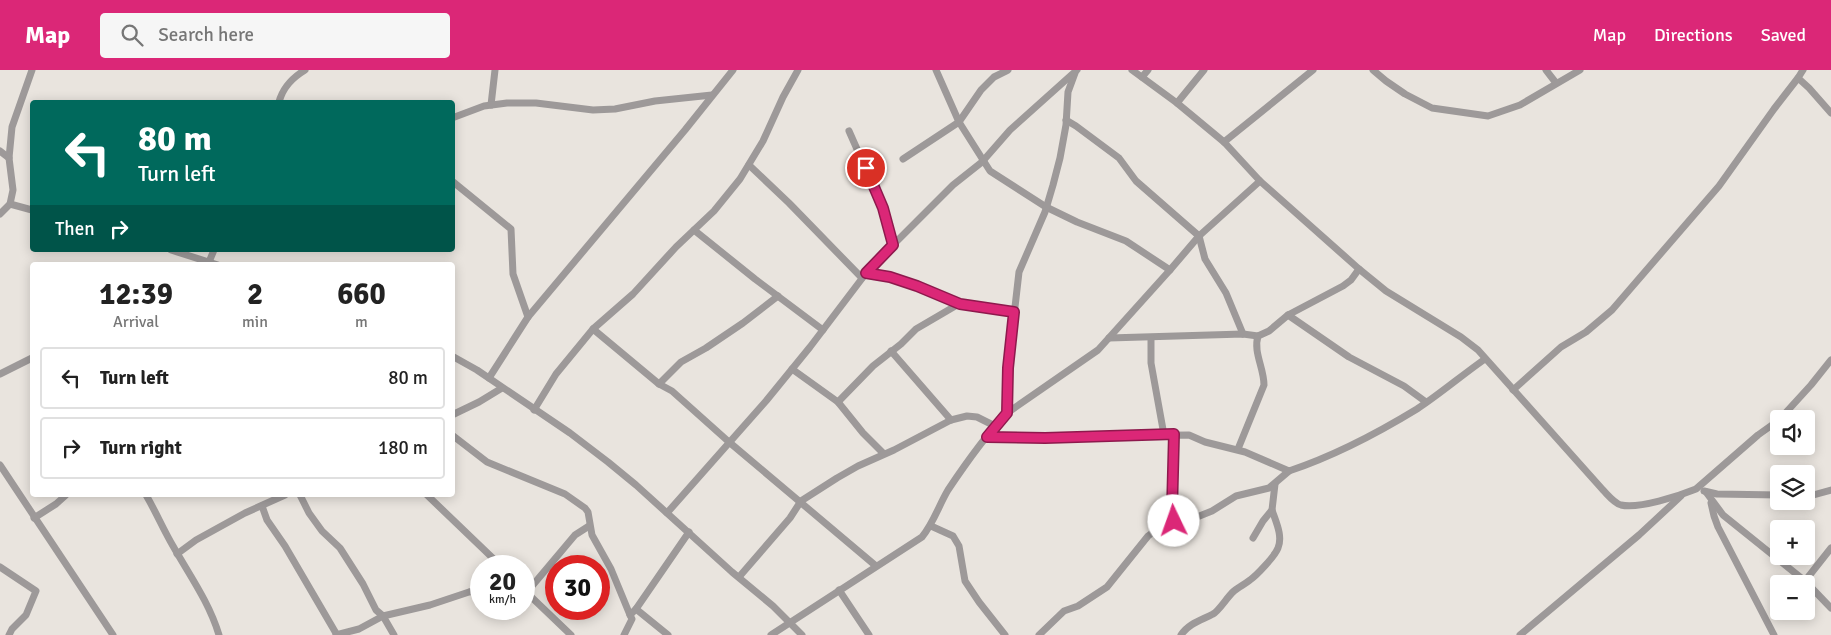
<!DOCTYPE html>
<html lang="en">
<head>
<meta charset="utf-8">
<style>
  body { margin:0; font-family:Signika,sans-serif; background:#f6f6f6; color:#222; height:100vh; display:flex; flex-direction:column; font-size:19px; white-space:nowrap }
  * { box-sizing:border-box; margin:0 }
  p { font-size:16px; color:#767676 }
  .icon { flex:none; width:28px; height:28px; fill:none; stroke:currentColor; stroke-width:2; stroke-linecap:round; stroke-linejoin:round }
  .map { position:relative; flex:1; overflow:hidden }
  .drawer { position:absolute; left:30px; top:192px; width:425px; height:235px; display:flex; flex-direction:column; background:#fff; border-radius:5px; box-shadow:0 2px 12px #0003 }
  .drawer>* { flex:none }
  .guide { position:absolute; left:30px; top:30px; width:425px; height:152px; border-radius:5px; box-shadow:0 2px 12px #0003; background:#00695c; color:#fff; overflow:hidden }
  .buttons { position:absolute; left:1770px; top:340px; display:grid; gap:10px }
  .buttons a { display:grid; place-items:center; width:45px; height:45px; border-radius:5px; background:#fff; box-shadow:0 2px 12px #0003; font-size:25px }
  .speed { position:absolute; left:470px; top:485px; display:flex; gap:10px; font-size:25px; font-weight:700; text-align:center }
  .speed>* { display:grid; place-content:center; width:65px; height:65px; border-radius:50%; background:#fff; box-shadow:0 2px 12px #0003; line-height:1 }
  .speed small { font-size:12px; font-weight:400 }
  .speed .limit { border:8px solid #d22; background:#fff; color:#111 }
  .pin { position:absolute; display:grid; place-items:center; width:42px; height:42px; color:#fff; margin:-21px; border:2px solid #fff; border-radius:50%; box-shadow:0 1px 5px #0007 }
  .me { position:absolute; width:55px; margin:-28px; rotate:357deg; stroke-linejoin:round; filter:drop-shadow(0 0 4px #0008) }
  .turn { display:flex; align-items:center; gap:18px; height:105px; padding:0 25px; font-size:22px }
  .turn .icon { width:65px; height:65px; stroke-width:2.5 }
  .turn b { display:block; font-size:35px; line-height:42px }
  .then { display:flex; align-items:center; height:48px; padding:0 25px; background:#0003; gap:10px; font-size:19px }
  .eta { display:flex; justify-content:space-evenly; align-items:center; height:85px; text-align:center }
  .eta b { font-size:30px; font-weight:800; line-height:35px }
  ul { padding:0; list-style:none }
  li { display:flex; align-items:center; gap:15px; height:62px; margin:0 10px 8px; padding:0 15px; border:2px solid #e0e0e0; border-radius:5px }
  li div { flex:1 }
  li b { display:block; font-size:19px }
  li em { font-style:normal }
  header { display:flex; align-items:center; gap:30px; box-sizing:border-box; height:70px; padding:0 25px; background:#db2777; color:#fff }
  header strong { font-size:24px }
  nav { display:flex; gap:28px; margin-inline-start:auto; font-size:18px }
  .search { width:350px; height:45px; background:#f6f6f6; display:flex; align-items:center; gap:12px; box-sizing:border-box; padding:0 18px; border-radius:5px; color:#767676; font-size:19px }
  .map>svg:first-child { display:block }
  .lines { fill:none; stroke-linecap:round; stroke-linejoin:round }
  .minor { stroke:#9d9999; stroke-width:7 }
  .route-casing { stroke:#8e194d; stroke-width:12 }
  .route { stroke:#db2777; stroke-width:9 }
</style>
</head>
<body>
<header>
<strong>Map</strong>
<div class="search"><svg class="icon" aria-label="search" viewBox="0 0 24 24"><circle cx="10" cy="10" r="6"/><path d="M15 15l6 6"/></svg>Search here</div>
<nav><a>Map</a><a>Directions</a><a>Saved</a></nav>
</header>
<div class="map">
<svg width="1831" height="565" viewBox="0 0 1831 565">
  <rect width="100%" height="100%" fill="#e9e4de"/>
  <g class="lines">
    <!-- minor -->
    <g class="minor">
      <path d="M936,0L959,52L990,101L1046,137L1077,152L1126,171L1170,200"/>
      <path d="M1132,0L1177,33L1224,72L1260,111L1359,199L1386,221L1461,267L1478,280L1603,420C1608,425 1614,433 1621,435C1639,439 1679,426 1696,419L1758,365L1779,350"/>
      <path d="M1373,0L1386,11L1405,24L1432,38L1488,46L1520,35L1580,0"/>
      <path d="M1546,0L1556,13"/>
      <path d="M1803,0L1798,8L1809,18L1831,43"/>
      <path d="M1142,7L1148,0"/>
      <path d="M279,32C283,17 292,8 305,0"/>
      <path d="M1177,33L1204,0"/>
      <path d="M491,35L495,0"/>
      <path d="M452,48L484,36L507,33H536L593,40L615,39L655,31L712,25"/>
      <path d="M1066,50L1076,56L1119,88L1136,111L1199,166L1205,189L1226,223L1243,264"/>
      <path d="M849,61L883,138L893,175"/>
      <path d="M1224,72L1313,0"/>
      <path d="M0,81L9,88"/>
      <path d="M903,89L959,52L981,20L994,7L1008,0"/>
      <path d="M749,95L789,133L862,208"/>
      <path d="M452,111L511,159L513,204L528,247"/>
      <path d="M10,134L32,140"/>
      <path d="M0,144L10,134L13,120L9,88L12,57L32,0"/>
      <path d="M694,160L755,209L823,260"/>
      <path d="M171,180L218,195"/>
      <path d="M209,192L214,180"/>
      <path d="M866,203C900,209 929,221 960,234"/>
      <path d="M1288,245L1349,287L1404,316L1426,332"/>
      <path d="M593,259L659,314L672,321L729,372L876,496"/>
      <path d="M1109,268L1243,264L1258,266L1269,261L1288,245L1343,216L1351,210L1359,199"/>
      <path d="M1151,268V293L1164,365"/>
      <path d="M891,281L951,350"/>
      <path d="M452,286L477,300L570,363L608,392L636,415L732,502L773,536L802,565"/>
      <path d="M792,299L838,332L863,363L883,383"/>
      <path d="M0,304L32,288"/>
      <path d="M489,308L528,247L685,60L733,0"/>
      <path d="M659,314L681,292L706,278L743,253L778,226"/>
      <path d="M1513,320L1561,277L1586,262L1612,240L1719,116L1774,39L1798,8"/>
      <path d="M838,332L873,296L901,274L916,259L957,235L960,234L1014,242"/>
      <path d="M534,340L556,304L593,259L633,224L676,177L714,141L740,109L763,71L783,27L798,0"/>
      <path d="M1007,343L1008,298L1019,202L1045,142L1053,115L1060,88L1066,55L1068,22L1075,3"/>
      <path d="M452,345L479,332L502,318"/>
      <path d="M1780,349L1811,315L1831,290"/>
      <path d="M1174,364L1172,441L1174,451L1192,449L1212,441L1236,426L1269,418L1289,401"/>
      <path d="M452,365L487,392L565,424L585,438L588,442L592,465L611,499L630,545"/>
      <path d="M987,367L1189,365L1205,372L1245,382L1289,401C1334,386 1376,364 1417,339C1440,324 1462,305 1485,289"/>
      <path d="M1238,379L1264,315C1264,298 1253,282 1258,266"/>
      <path d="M0,395L113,565"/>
      <path d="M1704,421L1717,424L1779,425"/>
      <path d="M1706,422L1723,445L1805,511L1831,538"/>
      <path d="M146,425C156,442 163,459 173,476C190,506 209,532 219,565"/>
      <path d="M300,425L309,443L322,461L340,478L363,514L376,540L383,546L394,565"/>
      <path d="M427,425L501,496"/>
      <path d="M1806,427L1831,420"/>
      <path d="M1711,433L1714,446L1718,457L1774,565"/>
      <path d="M262,436L267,450L285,476L337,565"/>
      <path d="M667,443L766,331L810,277L870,198L953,115L982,92L1010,60L1077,0"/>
      <path d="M34,448L56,434L66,425"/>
      <path d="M931,456L953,466L959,476L965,511L979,532L1005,565"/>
      <path d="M1253,468L1263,451L1272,440L1275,414"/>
      <path d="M177,484L196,470L245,443L285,425"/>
      <path d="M0,497L36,521L26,545L12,559L9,565"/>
      <path d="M739,507L790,448L801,431L837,408L858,396L894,380L951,350L967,346L977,347L995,356"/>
      <path d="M1805,511L1831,478"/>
      <path d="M524,520L571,565"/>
      <path d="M839,520L869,565"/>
      <path d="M527,522L575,465L589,456"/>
      <path d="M636,539L668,565"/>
      <path d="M336,565L359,559L383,546L430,535L469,522L481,519"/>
      <path d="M624,565L632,549L630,545L636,539L689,462"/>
      <path d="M771,565L922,467C934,452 939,435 948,420C966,393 985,366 1007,343L1098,280L1170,200L1199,166L1260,111"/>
      <path d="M1039,565L1064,541L1078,536L1107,517L1148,466L1159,458L1174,451"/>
      <path d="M1181,565C1189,553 1202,550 1213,544C1219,541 1227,527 1234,521C1239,517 1245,514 1250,510C1257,505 1275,486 1278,478C1283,466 1276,452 1272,440"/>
      <path d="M1520,565L1639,465L1681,426"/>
    </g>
  </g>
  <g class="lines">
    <defs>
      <path id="route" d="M866,98L883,138L893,175L866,203L890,207L917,216L960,234L1014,242L1008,298L1007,343L987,367L1045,368L1174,364L1172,440L1174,451"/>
    </defs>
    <!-- route casing -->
    <use href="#route" class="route-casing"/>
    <!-- route -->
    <use href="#route" class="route"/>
  </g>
</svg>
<div class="buttons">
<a><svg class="icon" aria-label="sound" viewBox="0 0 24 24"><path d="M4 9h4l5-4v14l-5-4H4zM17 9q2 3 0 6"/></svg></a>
<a><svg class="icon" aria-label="layers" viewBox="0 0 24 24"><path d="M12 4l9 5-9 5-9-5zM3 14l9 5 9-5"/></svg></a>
<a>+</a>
<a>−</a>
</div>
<div class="speed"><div>20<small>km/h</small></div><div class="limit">30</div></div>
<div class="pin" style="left:866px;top:98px;background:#d93025"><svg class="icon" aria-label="arrive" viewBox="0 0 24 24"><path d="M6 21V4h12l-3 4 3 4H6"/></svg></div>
<svg class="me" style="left:1174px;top:451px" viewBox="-20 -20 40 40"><circle r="19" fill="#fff"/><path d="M0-13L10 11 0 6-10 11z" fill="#db2777"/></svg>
<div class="guide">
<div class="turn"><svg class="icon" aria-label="left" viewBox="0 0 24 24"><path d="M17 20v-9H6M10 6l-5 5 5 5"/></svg><div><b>80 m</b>Turn left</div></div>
<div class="then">Then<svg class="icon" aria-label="right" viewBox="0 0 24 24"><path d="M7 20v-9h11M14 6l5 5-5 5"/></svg></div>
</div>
<section class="drawer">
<div class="eta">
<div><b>12:39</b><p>Arrival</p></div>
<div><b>2</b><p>min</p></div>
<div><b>660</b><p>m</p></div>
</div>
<ul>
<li><svg class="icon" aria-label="left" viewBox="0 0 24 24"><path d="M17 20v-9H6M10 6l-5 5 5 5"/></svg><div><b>Turn left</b></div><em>80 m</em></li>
<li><svg class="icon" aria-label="right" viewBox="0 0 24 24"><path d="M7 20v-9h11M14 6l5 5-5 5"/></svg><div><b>Turn right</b></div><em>180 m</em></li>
</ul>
</section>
</div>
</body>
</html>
